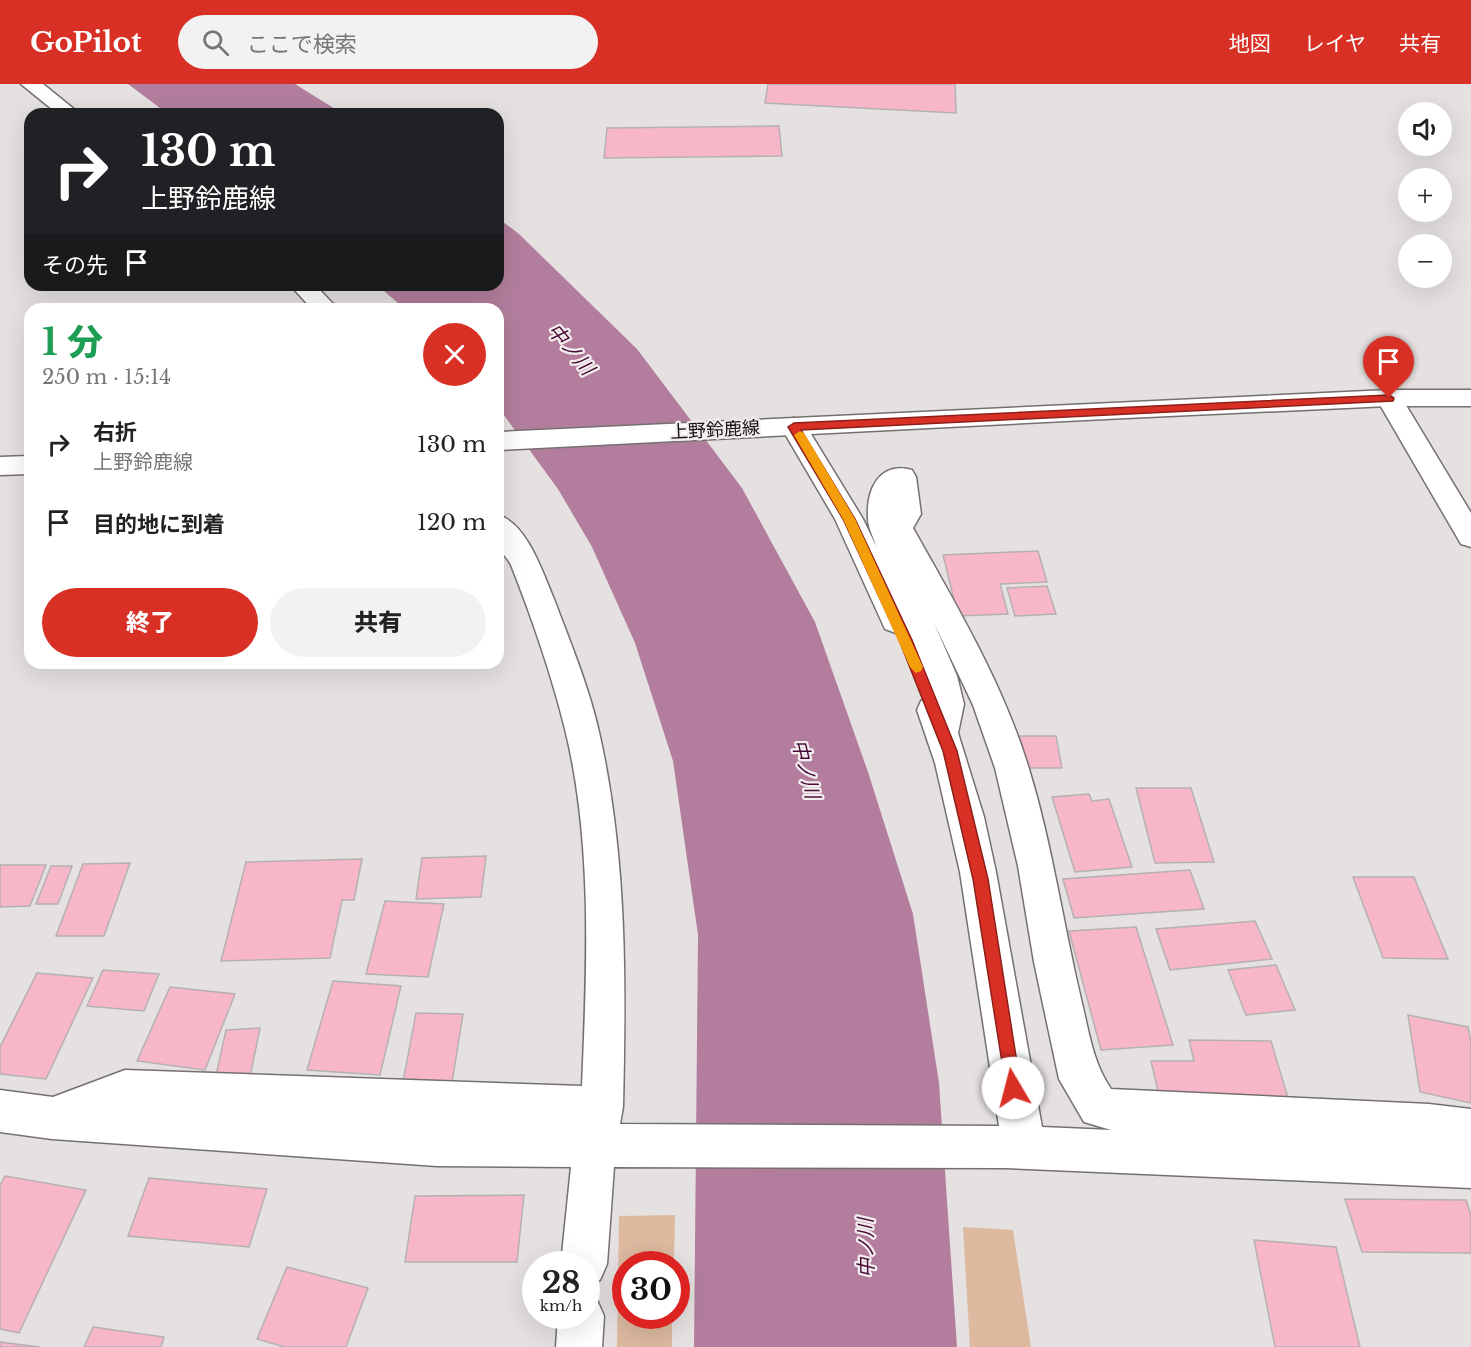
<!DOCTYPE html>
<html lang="ja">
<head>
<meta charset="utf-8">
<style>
  body { margin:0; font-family:"Libre Baskerville","Noto Sans JP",serif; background:#f2f2f2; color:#222; height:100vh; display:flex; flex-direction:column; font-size:22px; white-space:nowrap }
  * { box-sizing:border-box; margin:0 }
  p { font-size:20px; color:#767676 }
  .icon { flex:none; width:33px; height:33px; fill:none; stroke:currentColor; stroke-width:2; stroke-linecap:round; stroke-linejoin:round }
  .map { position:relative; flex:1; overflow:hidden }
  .side { position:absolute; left:24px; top:219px; width:480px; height:366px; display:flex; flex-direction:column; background:#fff; border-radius:18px; box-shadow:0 6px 24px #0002 }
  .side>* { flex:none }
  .top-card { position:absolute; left:24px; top:24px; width:480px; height:183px; border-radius:18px; box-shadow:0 6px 24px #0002; background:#202124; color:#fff; overflow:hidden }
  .tools { position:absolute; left:1398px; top:18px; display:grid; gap:12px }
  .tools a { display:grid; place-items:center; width:54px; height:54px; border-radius:50%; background:#fff; box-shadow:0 6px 24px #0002; font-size:30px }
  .speed { position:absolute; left:522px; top:1167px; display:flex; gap:12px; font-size:30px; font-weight:700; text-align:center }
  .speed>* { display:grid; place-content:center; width:78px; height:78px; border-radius:50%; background:#fff; box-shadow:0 6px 24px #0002; line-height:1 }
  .speed small { font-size:15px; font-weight:400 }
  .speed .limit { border:9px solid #d22; background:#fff; color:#111 }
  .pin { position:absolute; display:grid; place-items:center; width:51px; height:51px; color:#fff; margin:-62px -26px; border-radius:50% 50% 50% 0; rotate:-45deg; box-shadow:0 0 6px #0007 }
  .pin .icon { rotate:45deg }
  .me { position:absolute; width:66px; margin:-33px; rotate:352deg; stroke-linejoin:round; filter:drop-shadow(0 0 4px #0008) }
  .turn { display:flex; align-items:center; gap:21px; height:126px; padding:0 18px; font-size:27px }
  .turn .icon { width:78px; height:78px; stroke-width:2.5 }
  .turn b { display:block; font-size:42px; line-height:51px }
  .then { display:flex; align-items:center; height:57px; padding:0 18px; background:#0003; gap:12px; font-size:22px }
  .round { display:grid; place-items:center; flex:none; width:63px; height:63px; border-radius:32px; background:#f2f2f2 }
  .summary { display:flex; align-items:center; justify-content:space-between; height:102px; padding:0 18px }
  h1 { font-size:36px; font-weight:800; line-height:45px; color:#1e9e55 }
  .primary-button { display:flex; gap:12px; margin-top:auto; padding:12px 18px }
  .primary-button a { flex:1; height:69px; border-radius:36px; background:#d93025; color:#fff; font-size:24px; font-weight:800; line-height:69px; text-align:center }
  .primary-button a+a { background:#f2f2f2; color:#222 }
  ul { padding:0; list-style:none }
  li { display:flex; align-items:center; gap:18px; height:78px; padding:0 18px }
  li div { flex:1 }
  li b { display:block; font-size:22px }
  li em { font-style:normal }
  header { display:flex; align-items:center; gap:36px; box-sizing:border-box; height:84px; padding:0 30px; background:#d93025; color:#fff }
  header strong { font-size:28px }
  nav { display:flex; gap:33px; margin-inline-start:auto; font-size:21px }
  .search { width:420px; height:54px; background:#f2f2f2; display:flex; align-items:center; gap:15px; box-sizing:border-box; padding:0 21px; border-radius:33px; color:#767676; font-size:22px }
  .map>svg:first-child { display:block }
  .green { fill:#dcb99f }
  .water { fill:#b37e9d }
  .building { fill:#f7b7c8; stroke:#b5b0b2; stroke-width:1.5 }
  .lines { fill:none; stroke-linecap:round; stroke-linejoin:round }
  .street-casing { stroke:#757070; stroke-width:3 }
  .secondary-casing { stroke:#757070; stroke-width:3 }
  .street { fill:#fff; fill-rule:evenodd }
  .secondary { fill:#fff; fill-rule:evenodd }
  .route { fill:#d93025; stroke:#8d1f18; stroke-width:1.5 }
  .slow { fill:#f59e0b }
  .labels { text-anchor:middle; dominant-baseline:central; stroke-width:4.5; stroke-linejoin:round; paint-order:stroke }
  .street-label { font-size:18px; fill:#121010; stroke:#f3eeee }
  .water-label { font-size:20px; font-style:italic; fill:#4a0a37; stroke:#f3eeee }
</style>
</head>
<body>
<header>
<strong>GoPilot</strong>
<div class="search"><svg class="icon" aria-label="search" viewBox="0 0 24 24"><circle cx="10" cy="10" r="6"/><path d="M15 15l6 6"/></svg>ここで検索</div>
<nav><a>地図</a><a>レイヤ</a><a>共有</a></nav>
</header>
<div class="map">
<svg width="1471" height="1263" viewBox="0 0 1471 1263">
  <rect width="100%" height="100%" fill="#e6e1e1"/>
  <!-- green -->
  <g class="green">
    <path d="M675,1131L674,1180H626V1232H672V1263H617L619,1132Z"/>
    <path d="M963,1143L1013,1146L1031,1263H970Z"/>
  </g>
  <!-- water -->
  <g class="water">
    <path d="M128,0H295L343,30H168Z"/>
    <path d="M498,134L519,150L637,265L742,404L815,538L868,688L913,830L939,999L957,1263H694L698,851L673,677L635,559L592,463L558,405L498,323V225H405L377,201H498Z"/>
  </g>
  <!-- building -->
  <g class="building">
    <path d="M768,0H955L956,29L765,19Z"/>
    <path d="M779,42L782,72L604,74L607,44Z"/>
    <path d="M1038,467L1047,498L1000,500L1008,530L958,532L943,471Z"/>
    <path d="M1047,502L1056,530L1015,532L1007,504Z"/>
    <path d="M1017,652H1056L1062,684H1023Z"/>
    <path d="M1136,704H1191L1214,778L1155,779Z"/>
    <path d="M1089,710L1092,717L1109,715L1132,783L1075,788L1052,713Z"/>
    <path d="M486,772L481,813L416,815L422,774Z"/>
    <path d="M362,775L354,816H342L330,874L221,877L246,778Z"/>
    <path d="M130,779L104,852H56L83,780Z"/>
    <path d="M0,781H46L30,822L0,823Z"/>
    <path d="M51,782H72L58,820H36Z"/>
    <path d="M1190,786L1204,825L1074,834L1063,795Z"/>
    <path d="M1353,793H1414L1448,875L1383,874Z"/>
    <path d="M385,817L444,820L428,893L366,890Z"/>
    <path d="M1255,837L1272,875L1170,886L1156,845Z"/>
    <path d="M1136,843L1173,961L1101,966L1069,847Z"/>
    <path d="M1276,881L1295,926L1246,931L1228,886Z"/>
    <path d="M103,886L159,890L144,927L87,922Z"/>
    <path d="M37,889L93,894L46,995L0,990V963Z"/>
    <path d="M333,897L401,902L380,991L307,986Z"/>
    <path d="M170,903L235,910L205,986L137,977Z"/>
    <path d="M416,929L463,930L452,999L403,998Z"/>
    <path d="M1408,931L1468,943L1471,958V1019L1420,1008Z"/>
    <path d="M260,944L250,993L215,996L226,946Z"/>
    <path d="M1189,956L1271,957L1289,1017L1160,1016L1151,977H1194Z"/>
    <path d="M5,1092L86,1106L19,1249L0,1245V1101Z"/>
    <path d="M149,1094L267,1105L249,1163L128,1152Z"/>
    <path d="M524,1111L517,1178H405L415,1112Z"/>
    <path d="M1345,1115L1466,1116L1471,1131V1169L1362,1168Z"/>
    <path d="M1254,1156L1336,1163L1360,1263H1275Z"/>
    <path d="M287,1183L368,1204L346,1263H285L257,1255Z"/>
    <path d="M93,1243L164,1253L161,1263H84Z"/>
    <path d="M0,1258L40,1263H0Z"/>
  </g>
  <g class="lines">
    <defs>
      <g id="street">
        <path d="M21,0H43L80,30H58Z"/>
        <path d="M290,201H315L338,225H312Z"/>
        <path d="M1389,306L1398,308L1471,429V463L1461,460L1376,314L1380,308Z"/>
        <path d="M794,334L803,337L863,435L876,462C874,454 868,444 868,435C866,406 879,377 912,386L916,393L921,430L913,444C956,521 1003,599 1029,685C1052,760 1063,839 1081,915C1089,947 1092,977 1111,1005L1429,1020L1471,1025V1104L1005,1084L614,1083L607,1180L600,1196L586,1202V1180H561L571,1083L437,1082L52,1055L0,1048V1006L53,1013L125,986L582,1002C587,886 593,758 565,645C551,589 532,534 511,481C508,474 501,469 498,462C495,454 498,440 498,431C527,439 543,489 554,515C570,558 589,603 599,648C627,771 626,898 623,1023L620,1040L999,1042L960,788L935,679L917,626L921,617L930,614L925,592L906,546L896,549L885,545L835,435L781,343L785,337ZM934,539L973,621L995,684L1018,782L1034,878L1059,995L1084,1038L1111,1046L1042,1043L996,788L984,733L958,649L964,620L957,592Z"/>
        <path d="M586,1211L597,1216L604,1232L602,1263H556L558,1232H586Z"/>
      </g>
      <g id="secondary">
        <path d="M1389,306H1471V322H1389L1126,334L498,366V348Z"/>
        <path d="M30,372V390L0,391V373Z"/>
      </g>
    </defs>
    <!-- street casing -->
    <use href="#street" class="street-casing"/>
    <!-- secondary casing -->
    <use href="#secondary" class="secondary-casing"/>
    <!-- street -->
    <use href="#street" class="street"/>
    <!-- secondary -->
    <use href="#secondary" class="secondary"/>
  </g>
  <!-- route -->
  <path class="route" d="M1389,311L1394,314L1393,317L801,346L855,435L912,556L957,667L988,795L1021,1004L1019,1010L1013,1013L1007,1010L973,795L943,667L899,556L843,435L788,343L794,339Z"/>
  <!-- slow -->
  <path class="slow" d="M800,347L804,349L855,435L923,583L921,587L916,589L910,583L843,435L794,351Z"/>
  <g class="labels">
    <!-- street labels -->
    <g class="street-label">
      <text transform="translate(715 346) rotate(-3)">上野鈴鹿線</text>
    </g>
    <!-- water labels -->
    <g class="water-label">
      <text transform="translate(571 265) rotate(50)">中ノ川</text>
      <text transform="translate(806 685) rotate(76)">中ノ川</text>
      <text transform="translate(866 1164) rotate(-91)">中ノ川</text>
    </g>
  </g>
</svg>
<div class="tools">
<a><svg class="icon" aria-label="sound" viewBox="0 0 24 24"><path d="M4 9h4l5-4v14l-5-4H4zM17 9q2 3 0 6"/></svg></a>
<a>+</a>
<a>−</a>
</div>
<div class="speed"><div>28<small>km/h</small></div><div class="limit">30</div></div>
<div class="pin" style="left:1389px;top:314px;background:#d93025"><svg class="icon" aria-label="arrive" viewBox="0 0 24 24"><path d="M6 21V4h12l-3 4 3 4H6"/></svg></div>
<svg class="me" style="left:1013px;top:1004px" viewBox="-20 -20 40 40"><circle r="19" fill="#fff"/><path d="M0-13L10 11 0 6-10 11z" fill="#d93025"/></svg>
<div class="top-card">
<div class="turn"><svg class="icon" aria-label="right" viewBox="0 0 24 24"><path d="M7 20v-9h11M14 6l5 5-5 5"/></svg><div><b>130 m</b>上野鈴鹿線</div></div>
<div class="then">その先<svg class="icon" aria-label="arrive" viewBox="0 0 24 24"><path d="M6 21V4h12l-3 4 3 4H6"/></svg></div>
</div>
<section class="side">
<div class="summary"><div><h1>1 分</h1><p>250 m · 15:14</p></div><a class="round" style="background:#d93025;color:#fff"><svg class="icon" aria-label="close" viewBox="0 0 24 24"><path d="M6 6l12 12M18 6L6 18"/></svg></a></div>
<ul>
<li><svg class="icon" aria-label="right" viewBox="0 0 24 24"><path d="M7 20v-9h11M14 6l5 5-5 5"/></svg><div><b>右折</b><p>上野鈴鹿線</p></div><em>130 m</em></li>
<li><svg class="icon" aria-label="arrive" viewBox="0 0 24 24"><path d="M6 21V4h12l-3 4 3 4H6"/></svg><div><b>目的地に到着</b></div><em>120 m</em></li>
</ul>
<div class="primary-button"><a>終了</a><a>共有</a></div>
</section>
</div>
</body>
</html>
